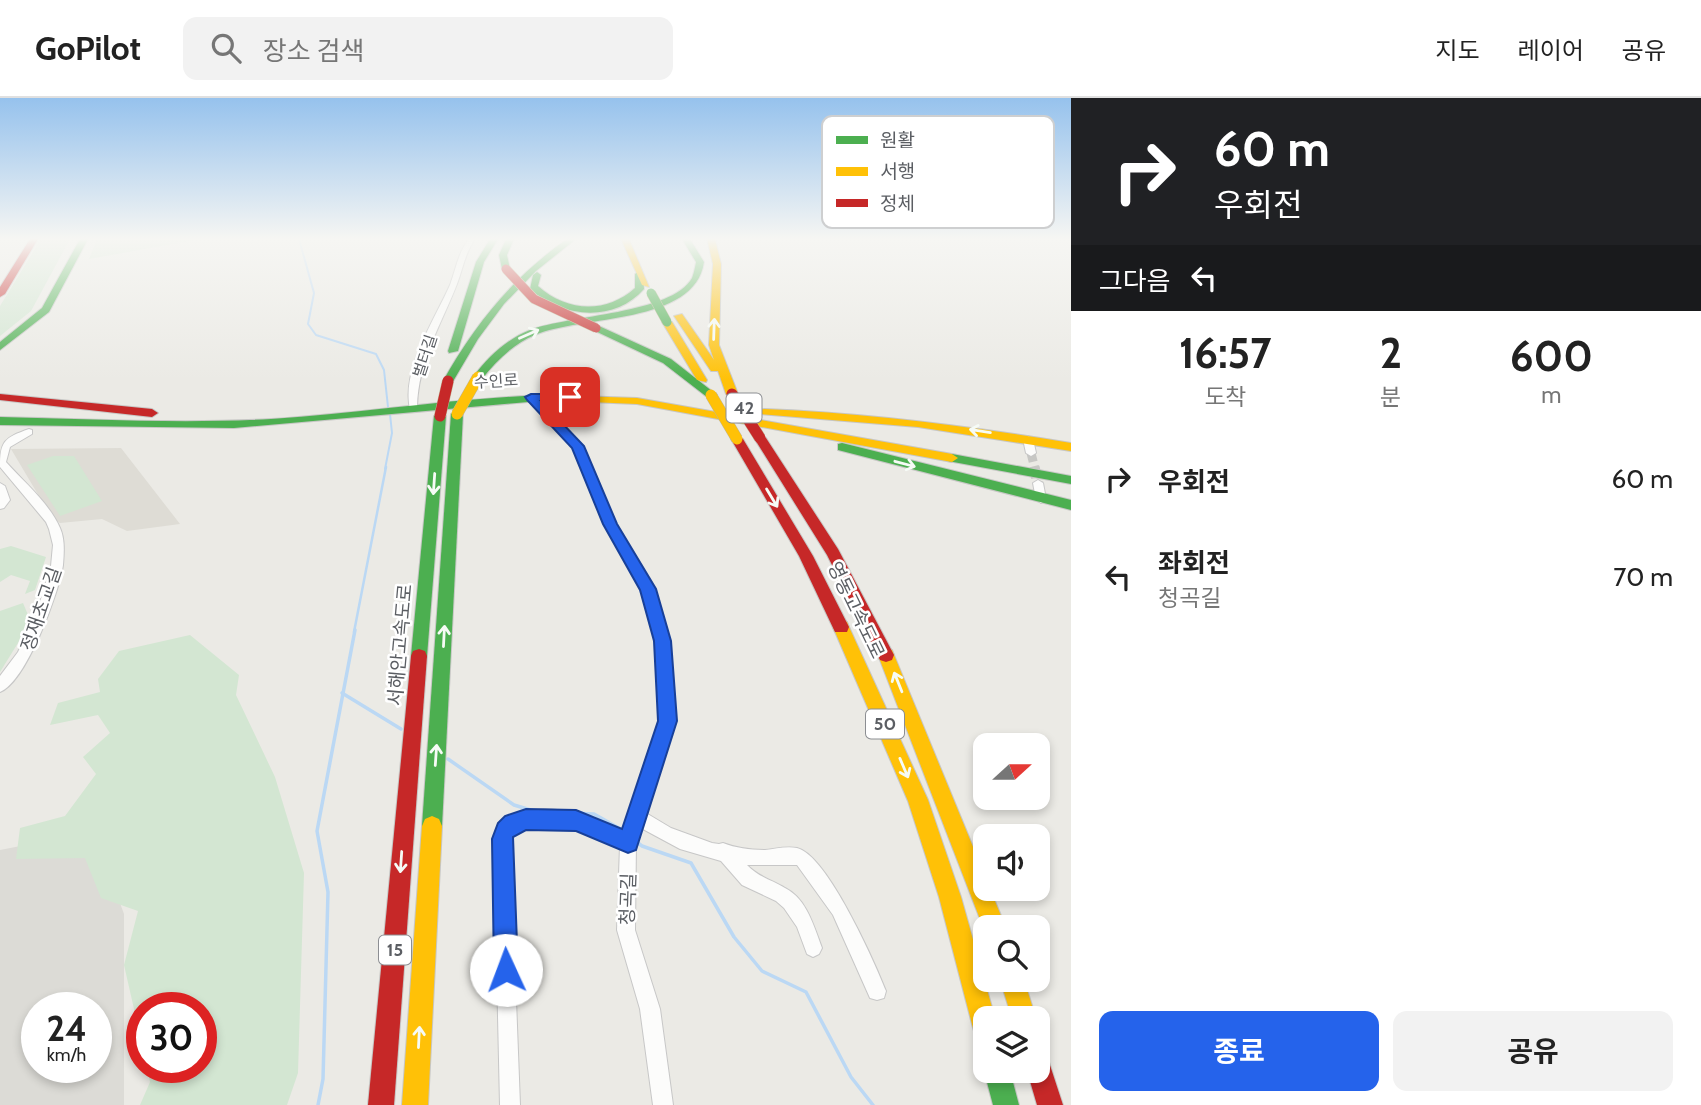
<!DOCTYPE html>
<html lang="ko">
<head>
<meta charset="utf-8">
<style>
  body { margin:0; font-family:Cabin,"Noto Sans KR",sans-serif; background:#f2f2f2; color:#222; height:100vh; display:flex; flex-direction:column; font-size:26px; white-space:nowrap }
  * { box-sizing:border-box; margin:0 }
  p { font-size:23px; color:#767676 }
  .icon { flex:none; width:38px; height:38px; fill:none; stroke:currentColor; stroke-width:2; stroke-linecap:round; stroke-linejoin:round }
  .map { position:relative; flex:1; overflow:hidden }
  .details { display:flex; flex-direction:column; background:#fff; width:630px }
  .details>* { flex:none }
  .guide { background:#202124; color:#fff; overflow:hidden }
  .needle { width:46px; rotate:69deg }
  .controls { position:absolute; left:973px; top:635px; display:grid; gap:14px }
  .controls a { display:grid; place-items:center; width:77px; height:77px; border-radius:14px; background:#fff; box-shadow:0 4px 10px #0003; font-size:35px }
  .speed { position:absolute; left:21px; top:894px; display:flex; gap:14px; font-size:35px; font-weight:700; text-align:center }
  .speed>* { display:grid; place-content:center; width:91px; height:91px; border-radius:50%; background:#fff; box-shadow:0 4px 10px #0003; line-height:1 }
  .speed small { font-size:18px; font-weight:400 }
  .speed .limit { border:10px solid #d22; background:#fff; color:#111 }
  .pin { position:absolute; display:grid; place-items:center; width:60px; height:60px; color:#fff; margin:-30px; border-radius:14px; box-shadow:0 4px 10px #0006 }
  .me { position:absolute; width:77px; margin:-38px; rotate:358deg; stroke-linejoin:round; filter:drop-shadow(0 0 5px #0008) }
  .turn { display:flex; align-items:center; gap:24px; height:147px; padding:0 28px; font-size:32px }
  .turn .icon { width:91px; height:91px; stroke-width:2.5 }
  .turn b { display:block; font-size:49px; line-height:60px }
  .then { display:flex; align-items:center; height:66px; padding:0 28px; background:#0003; gap:14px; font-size:26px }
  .eta { display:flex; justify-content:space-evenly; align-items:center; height:119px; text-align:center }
  .eta b { font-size:42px; font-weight:700; line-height:49px }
  .primary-button { display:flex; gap:14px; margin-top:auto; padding:14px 28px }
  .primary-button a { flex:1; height:80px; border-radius:14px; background:#2563eb; color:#fff; font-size:28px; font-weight:700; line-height:80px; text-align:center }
  .primary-button a+a { background:#f2f2f2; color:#222 }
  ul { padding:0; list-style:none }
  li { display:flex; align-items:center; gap:21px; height:98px; padding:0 28px }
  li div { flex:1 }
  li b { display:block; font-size:26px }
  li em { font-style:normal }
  header { display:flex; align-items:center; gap:42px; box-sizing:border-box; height:98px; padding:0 35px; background:#fff; border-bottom:2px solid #e0e0e0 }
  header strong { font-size:33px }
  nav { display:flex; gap:38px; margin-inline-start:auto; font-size:24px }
  .search { width:490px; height:63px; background:#f2f2f2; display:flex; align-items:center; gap:18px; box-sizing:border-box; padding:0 24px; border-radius:14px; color:#767676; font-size:26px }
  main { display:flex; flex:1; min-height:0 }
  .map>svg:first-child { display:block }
  .industrial { fill:#dcdbd6; fill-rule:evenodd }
  .education { fill:#dedcd5 }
  .green { fill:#d3e6d2 }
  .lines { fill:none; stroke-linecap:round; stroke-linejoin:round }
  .stream-far2 { stroke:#bbd8f4; stroke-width:2 }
  .stream-far1 { stroke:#bbd8f4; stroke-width:2.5 }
  .stream { stroke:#bbd8f4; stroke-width:3.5 }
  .street-tunnel-far1 { stroke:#c7c7c4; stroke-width:9; stroke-dasharray:9 4.5; stroke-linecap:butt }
  .street-tunnel { stroke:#c7c7c4; stroke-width:11; stroke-dasharray:11 5; stroke-linecap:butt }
  .street-casing { stroke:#c7c7c7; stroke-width:2 }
  .fast-casing { stroke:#c7c7c5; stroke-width:2 }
  .slow-casing { stroke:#c7c7c5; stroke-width:2 }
  .jam-casing { stroke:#c7c7c5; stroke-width:2 }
  .street { fill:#fcfcfb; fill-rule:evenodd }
  .fast { fill:#4caf50; fill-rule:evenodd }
  .slow { fill:#ffc107; fill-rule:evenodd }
  .jam { fill:#c62828; fill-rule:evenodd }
  .fast-bridge-casing { stroke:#c0b595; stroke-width:10; stroke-linecap:butt }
  .slow-bridge-casing { stroke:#c0b595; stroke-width:12; stroke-linecap:butt }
  .jam-bridge-far1-casing { stroke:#c0b595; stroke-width:10; stroke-linecap:butt }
  .jam-bridge-casing { stroke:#c0b595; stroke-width:12; stroke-linecap:butt }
  .fast-bridge { stroke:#4caf50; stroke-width:9 }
  .slow-bridge { stroke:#ffc107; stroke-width:11 }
  .jam-bridge-far1 { stroke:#c62828; stroke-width:9 }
  .jam-bridge { stroke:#c62828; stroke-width:11 }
  .oneway { stroke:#f6fbf6 }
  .route { fill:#2563eb; stroke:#184099; stroke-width:2 }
  .labels { text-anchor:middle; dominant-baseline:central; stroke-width:5; stroke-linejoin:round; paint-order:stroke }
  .far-street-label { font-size:16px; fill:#5b5e63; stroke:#fff }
  .shield { fill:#fff; stroke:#8c8e92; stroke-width:2 }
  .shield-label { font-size:18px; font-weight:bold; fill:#5b5e63 }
  .street-label { font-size:19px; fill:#5b5e63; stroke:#fff }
  .key { fill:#fff; stroke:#cecfd0; stroke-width:2 }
  .key-label { font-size:19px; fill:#5b5e63 }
</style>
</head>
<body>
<header>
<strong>GoPilot</strong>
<div class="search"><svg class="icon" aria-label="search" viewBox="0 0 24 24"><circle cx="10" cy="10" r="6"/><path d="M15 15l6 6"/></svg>장소 검색</div>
<nav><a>지도</a><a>레이어</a><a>공유</a></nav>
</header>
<main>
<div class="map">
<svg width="1071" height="1007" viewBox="0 0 1071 1007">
  <rect width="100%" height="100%" fill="#ebeae5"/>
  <!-- industrial -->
  <path class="industrial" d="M36,745L104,762L124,816V1007H0V752ZM37,910H96V970H37Z"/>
  <!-- education -->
  <path class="education" d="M121,350L180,426L127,433L102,421L60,425L52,420L11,351Z"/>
  <!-- green -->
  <g class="green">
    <path d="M41,141H70L31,213L0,238V208Z"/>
    <path d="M97,141H201L89,161Z"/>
    <path d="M53,358H74L102,403L60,418L27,367Z"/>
    <path d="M11,448L46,459L35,492L25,496L30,483L11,477L0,484V451Z"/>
    <path d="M23,505L31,524L0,574V513Z"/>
    <path d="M190,537L239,577L236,597L275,679L304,775L298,975L287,1007H140L150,984L147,970H201V910H142V946L124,867L138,813L101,800L85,760L16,761L20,730L65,718L96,676L83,659L110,635L98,617L50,627L58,605L100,594L98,581L119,553Z"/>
  </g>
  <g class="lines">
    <!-- stream-far2 -->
    <g class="stream-far2">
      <path d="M299,141L314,195L308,226L316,237L376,256L384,272L388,309"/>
      <path d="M385,371L392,335L390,316"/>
    </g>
    <!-- stream-far1 -->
    <path class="stream-far1" d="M354,534L386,369"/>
    <!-- stream -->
    <g class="stream">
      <path d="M342,595L401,631"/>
      <path d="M448,661L514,707L534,713"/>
      <path d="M572,715L594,716L624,733"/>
      <path d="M634,742L642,748L691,765L734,839L762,873L806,894L851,979L873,1007"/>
      <path d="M318,1007L323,981L328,794L317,733L355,532"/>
    </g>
    <!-- street-tunnel-far1 -->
    <path class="street-tunnel-far1" d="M1031,355L1035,371"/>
    <!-- street-tunnel -->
    <path class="street-tunnel" d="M1034,369L1038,385"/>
    <defs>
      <g id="street">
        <path d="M469,141H475C465,155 463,170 457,186C441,227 418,263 417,309L413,312L410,311C401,272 435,221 450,187C456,171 458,155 469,141Z"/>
        <path d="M531,296L534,297L583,349L615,426L654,491L669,543L675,623L646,715L671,730L712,745L719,746L723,745C736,750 750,752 765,752C775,751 786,748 797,750C827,757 874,863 886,893L884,900L877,902L870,900L833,817L797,767H747C758,779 772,782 785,790C807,801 814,829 822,850L819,856L813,859L807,856L797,829L784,810L776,803L742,787L721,763L680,751L641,730L636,744L635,832L660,911L673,1007H653L640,911L617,832L620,748C597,737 539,714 517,734C514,736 512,740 510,743L520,1007H500L494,741C515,690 587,716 624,733L661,623L657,543L642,491L605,426L574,350L528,301L527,299Z"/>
        <path d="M29,331L32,332V336L10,349L6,364C24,384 49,405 60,430C65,441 64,455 63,467C59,495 26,584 0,594V578L18,554L37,514L51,468L53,447L49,431L46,424L0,369C0,343 4,340 29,331Z"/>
        <path d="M1028,338L1033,341L1036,355L1031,358L1026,355L1023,341Z"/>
        <path d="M1038,382L1043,385L1046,401L1041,405L1036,401L1033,385Z"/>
        <path d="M0,385L5,388L10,402L4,410L0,411Z"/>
      </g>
      <g id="fast">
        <path d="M80,141H88L49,214L0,252V244L42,210Z"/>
        <path d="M490,141H498L484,164L458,253L449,255L448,253L476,164Z"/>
        <path d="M506,141H514L507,157L510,171L506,174L502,171L499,157Z"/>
        <path d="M567,141H576L536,173L504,206L478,241L452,285H444L443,283C475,226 513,179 567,141Z"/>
        <path d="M682,141H690L704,164C695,227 581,217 535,237C513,246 496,263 482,281L473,279C488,259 507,241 530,232C568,217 672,216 692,180C694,175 695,169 696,164Z"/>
        <path d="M537,174L541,177L538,188C567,214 606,216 635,190V176L639,173L643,176L644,191C614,225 562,220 530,191L533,177Z"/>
        <path d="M593,228H599L671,261L717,297L707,299L663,265L593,232Z"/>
        <path d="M547,297L551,298V302L234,330L0,327V319C90,321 181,326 271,321C364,315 455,300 547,297Z"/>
        <path d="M457,312L463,316L442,728L439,735L432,738L425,735L422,728L451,316Z"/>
        <path d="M440,314L446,318L427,558L425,563L419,565L413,563L411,558L434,318Z"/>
        <path d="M842,345L1071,402V412L838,352V346Z"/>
        <path d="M952,356L1071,378V386L948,363L946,360Z"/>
        <path d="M985,970V973H1010L1019,1007H993L984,973Z"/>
      </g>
      <g id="slow">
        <path d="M621,141H629L649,189L642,187Z"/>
        <path d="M707,141H715L721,166L719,247L738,296L732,299L726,296L718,273H711L674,218L682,216L714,262L709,247L713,166Z"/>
        <path d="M664,222L672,224L707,282L706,284L697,282L662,224Z"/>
        <path d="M547,297L637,300L952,356L958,360L952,364L637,306L543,302V298Z"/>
        <path d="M764,311C867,315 969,328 1071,345V353L918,329L760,316V312Z"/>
        <path d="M841,522L847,524L849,529L928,702L961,799L995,920H985V942L976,939L973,930L939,799L908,703L833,529L835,524Z"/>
        <path d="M886,550L892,552L894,557L985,778V791H990L1006,830H985V834L878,557L880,552Z"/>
        <path d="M432,718L439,721L442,728L428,1007H402L422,728L425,721Z"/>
        <path d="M1000,882H1024L1036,920H1012Z"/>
      </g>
      <g id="jam">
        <path d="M30,141H38L5,196L0,199V189Z"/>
        <path d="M0,296L152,311L158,315L152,319L0,302Z"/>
        <path d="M760,336L766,340L838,451L894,557L892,562L886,564L880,562L827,457L754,340Z"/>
        <path d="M737,337L743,341L813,458L849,529L847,534H835L799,458L731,341Z"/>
        <path d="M419,551L425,553L427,558L394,1007H368L411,558L413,553Z"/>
        <path d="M1038,954L1047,958L1063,1007H1037L1027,973H1038Z"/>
      </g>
    </defs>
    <!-- street casing -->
    <use href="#street" class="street-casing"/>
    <!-- fast casing -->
    <use href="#fast" class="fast-casing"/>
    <!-- slow casing -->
    <use href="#slow" class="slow-casing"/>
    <!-- jam casing -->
    <use href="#jam" class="jam-casing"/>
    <!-- street -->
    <use href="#street" class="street"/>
    <!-- fast -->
    <use href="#fast" class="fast"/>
    <!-- slow -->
    <use href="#slow" class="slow"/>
    <!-- jam -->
    <use href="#jam" class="jam"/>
    <defs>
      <path id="fast-bridge" d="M651,195L667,224"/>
      <g id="slow-bridge">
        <path d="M711,297L737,341"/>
        <path d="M457,316L478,279"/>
      </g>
      <path id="jam-bridge-far1" d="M506,171L534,201L596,230"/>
      <g id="jam-bridge">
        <path d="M732,296L760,340"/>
        <path d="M440,318L448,283"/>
      </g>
    </defs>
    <!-- fast-bridge casing -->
    <use href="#fast-bridge" class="fast-bridge-casing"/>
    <!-- slow-bridge casing -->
    <use href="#slow-bridge" class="slow-bridge-casing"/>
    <!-- jam-bridge-far1 casing -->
    <use href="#jam-bridge-far1" class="jam-bridge-far1-casing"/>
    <!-- jam-bridge casing -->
    <use href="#jam-bridge" class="jam-bridge-casing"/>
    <!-- fast-bridge -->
    <use href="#fast-bridge" class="fast-bridge"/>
    <!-- slow-bridge -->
    <use href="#slow-bridge" class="slow-bridge"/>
    <!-- jam-bridge-far1 -->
    <use href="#jam-bridge-far1" class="jam-bridge-far1"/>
    <!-- jam-bridge -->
    <use href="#jam-bridge" class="jam-bridge"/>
  </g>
  <!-- one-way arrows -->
  <defs><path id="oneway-shaft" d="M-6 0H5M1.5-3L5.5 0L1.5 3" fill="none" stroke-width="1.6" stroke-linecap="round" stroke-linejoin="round" transform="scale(1.75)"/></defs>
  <g class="oneway">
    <use href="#oneway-shaft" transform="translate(714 231) rotate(-88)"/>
    <use href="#oneway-shaft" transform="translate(529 236) rotate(-24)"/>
    <use href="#oneway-shaft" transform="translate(980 333) rotate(-171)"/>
    <use href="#oneway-shaft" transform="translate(905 366) rotate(15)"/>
    <use href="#oneway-shaft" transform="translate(434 386) rotate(94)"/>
    <use href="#oneway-shaft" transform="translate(772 400) rotate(59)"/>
    <use href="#oneway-shaft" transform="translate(444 538) rotate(-87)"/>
    <use href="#oneway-shaft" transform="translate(898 584) rotate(-112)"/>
    <use href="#oneway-shaft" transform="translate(436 657) rotate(-86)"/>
    <use href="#oneway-shaft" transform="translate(904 670) rotate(67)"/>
    <use href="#oneway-shaft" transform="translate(401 764) rotate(94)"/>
    <use href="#oneway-shaft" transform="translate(419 939) rotate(-87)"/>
  </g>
  <!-- sky -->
  <linearGradient id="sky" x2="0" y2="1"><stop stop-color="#96c2ed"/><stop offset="0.5" stop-color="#f6f6f3"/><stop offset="1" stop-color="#f6f6f3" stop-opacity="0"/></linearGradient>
  <rect width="1071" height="282" fill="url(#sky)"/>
  <!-- route -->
  <path class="route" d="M531,296H570L576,299L570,303H541L584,348L617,426L656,491L671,543L677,623L636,752L628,755L576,733L526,732L513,739L518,872L515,880L506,884L498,880L494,872L492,741L498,725L505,718L526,711L576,712L622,731L658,623L654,543L640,492L603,426L572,350L527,302L525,299Z"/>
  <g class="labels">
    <!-- far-street labels -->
    <g class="far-street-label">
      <text transform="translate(425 258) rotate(-72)">벌터길</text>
      <text transform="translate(496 283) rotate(-3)">수인로</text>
    </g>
    <!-- shield labels -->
    <g class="shield">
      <rect x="726.5" y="295.5" width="35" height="29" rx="5"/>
      <rect x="866" y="611.5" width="38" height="29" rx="5"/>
      <rect x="379" y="837.5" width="32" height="29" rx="5"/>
    </g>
    <g class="shield-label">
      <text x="744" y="310">42</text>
      <text x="885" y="626">50</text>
      <text x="395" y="852">15</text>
    </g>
    <!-- street labels -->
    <g class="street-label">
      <text transform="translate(41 511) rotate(-71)">정재초교길</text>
      <text transform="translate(856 512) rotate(64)">영동고속도로</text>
      <text transform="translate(400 547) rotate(-85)">서해안고속도로</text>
      <text transform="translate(628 801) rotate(-88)">청곡길</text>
    </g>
  </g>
  <!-- legend -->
  <rect x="822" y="18" width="232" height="112" rx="10" class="key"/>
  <rect x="836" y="38" width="32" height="8" fill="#4caf50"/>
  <rect x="836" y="69" width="32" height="9" fill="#ffc107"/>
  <rect x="836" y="101" width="32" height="8" fill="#c62828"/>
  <g class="key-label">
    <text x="880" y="49">원활</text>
    <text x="880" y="80">서행</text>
    <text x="880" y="112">정체</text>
  </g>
</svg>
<div class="controls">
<a><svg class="needle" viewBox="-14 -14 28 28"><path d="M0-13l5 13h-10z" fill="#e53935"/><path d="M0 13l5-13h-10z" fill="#767676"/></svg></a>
<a><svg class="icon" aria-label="sound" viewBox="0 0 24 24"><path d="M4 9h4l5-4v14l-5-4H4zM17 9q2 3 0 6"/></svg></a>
<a><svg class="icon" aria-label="search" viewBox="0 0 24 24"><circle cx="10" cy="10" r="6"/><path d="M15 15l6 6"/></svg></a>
<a><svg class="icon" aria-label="layers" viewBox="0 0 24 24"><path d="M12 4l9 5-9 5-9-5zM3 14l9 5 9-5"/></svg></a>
</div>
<div class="speed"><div>24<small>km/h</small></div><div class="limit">30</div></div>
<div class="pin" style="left:570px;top:299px;background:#d93025"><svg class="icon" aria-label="arrive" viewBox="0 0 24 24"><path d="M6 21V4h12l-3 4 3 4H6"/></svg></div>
<svg class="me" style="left:506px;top:872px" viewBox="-20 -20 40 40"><circle r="19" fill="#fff"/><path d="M0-13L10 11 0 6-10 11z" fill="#2563eb"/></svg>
</div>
<section class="details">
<div class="guide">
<div class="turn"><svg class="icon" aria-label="right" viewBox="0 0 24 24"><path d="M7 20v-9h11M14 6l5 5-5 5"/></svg><div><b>60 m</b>우회전</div></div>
<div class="then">그다음<svg class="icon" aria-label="left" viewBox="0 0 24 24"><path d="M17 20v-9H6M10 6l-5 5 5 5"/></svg></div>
</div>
<div class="eta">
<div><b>16:57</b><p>도착</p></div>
<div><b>2</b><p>분</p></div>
<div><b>600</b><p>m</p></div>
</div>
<ul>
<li><svg class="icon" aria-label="right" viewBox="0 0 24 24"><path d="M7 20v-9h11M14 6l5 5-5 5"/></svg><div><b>우회전</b></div><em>60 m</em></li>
<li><svg class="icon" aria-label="left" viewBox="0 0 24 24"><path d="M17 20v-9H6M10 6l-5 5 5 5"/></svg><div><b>좌회전</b><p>청곡길</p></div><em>70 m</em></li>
</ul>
<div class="primary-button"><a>종료</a><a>공유</a></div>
</section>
</main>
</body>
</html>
